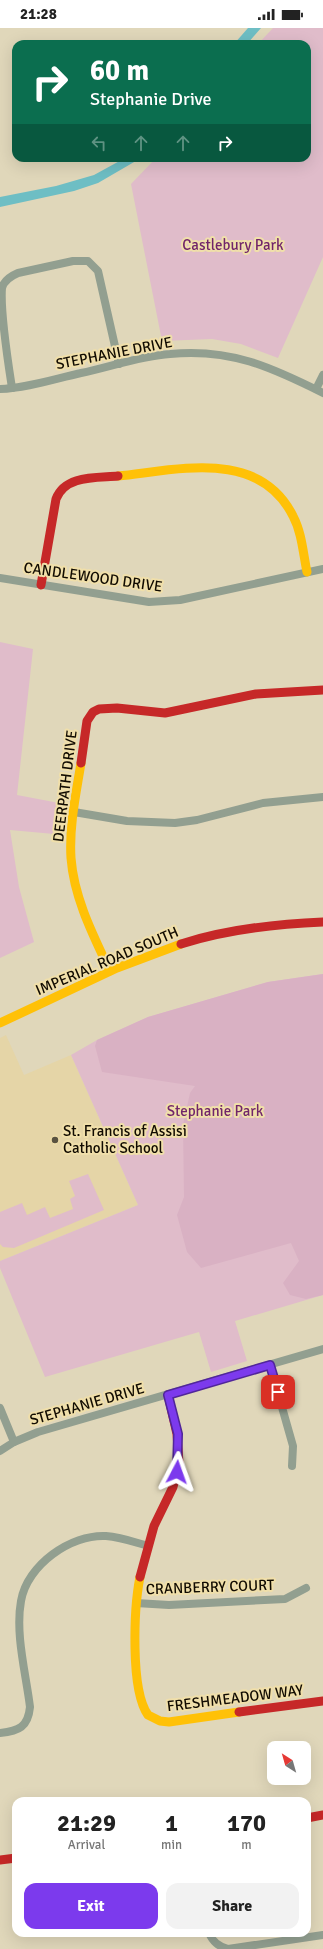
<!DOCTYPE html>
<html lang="en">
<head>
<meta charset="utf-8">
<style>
  body { margin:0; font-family:Signika,sans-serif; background:#f2f2f2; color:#222; height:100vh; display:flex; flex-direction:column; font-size:15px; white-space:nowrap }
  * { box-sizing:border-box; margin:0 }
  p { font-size:13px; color:#767676 }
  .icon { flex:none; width:22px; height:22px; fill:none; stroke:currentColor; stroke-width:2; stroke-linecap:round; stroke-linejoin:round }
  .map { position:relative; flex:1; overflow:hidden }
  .panel { position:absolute; left:12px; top:1769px; width:299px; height:140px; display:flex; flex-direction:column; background:#fff; border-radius:12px; box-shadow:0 4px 16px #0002 }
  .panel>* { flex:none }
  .banner { position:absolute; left:12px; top:12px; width:299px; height:122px; border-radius:12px; box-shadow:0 4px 16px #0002; background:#0b6e4f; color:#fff; overflow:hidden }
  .needle { width:26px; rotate:323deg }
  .buttons { position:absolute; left:267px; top:1713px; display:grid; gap:8px }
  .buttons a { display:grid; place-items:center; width:44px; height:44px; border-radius:8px; background:#fff; box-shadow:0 4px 16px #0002; font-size:20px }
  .pin { position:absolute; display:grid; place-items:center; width:34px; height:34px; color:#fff; margin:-17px; border-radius:8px; box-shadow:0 2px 6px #0006 }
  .me { position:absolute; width:44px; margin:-22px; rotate:4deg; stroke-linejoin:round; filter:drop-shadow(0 0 3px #0008) }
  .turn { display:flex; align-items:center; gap:14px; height:84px; padding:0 12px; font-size:18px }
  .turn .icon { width:52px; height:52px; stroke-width:2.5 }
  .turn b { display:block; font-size:28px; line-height:34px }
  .lanes { display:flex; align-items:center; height:38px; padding:0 12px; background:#0003; justify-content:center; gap:20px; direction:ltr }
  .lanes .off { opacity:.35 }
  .eta { display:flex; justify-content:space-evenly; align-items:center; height:68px; text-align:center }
  .eta b { font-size:24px; font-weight:700; line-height:28px }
  .button { display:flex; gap:8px; margin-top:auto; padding:8px 12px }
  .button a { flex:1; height:46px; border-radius:12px; background:#7c3aed; color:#fff; font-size:16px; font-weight:700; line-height:46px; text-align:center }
  .button a+a { background:#f2f2f2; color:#222 }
  .status { display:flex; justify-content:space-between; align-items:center; height:28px; padding:0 20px; background:#fff; direction:ltr }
  .status svg { height:11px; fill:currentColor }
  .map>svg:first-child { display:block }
  .built { fill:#e5d5a7 }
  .green { fill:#e0bcca }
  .forest { fill:#d9b1c3 }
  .water { fill:#6ebec4 }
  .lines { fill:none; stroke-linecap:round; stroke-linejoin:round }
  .street { stroke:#929f90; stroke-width:8 }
  .slow { stroke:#ffc107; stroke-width:9 }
  .jam { stroke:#c62828; stroke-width:9 }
  .route-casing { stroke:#51269a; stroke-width:10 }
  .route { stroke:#7c3aed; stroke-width:7 }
  .poi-dot { fill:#595241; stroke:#f0dfaa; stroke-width:1.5 }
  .labels { text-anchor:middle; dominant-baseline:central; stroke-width:4; stroke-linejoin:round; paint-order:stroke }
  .park-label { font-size:15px; fill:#71256a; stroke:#f0dfaa }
  .street-label { font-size:15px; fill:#110b00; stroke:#f0dfaa }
  .poi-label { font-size:15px; fill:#110b00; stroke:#f0dfaa; text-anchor:start }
</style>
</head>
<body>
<div class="status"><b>21:28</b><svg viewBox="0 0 49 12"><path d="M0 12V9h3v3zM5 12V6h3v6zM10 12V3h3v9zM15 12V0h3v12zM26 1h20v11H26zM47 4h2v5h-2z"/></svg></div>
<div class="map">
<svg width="323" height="1921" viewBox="0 0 323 1921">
  <rect width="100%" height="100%" fill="#e0d7ba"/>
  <!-- built -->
  <path class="built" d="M6,1007L24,1047L71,1027L138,1177L0,1233V1010Z"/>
  <!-- green -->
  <g class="green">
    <path d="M273,0H323V229L278,330L241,316L212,311L162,313L131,156L156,130H307V16H258Z"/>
    <path d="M0,614L33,621L17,767L59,775L54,806L10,802L19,859L34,914L0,930Z"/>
    <path d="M323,946V1267L235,1293L247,1333L211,1344L199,1304L45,1349L0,1240V1233L138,1177L71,1027L97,1012L148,989L268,954Z"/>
    <path d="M88,1146L104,1182L14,1220L3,1219L0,1216V1184L22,1175L27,1187L45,1179L50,1190L73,1181L70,1171L75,1168L69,1153Z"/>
  </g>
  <!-- forest -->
  <path class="forest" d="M323,946V1267L306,1271L290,1267L283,1255L299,1233L291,1215L201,1240L187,1224L177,1187L184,1169L183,1097L190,1065L195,1058L102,1044L95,1018L97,1012L148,989L268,954Z"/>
  <!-- water -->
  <g class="water">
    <path d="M248,0H261L247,16H234Z"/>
    <path d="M125,130H141L98,155L74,163L0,179V169L56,158L94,147Z"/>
  </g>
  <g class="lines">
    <!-- street -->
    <g class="street">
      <path d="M12,360C8,334 0,284 2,260C4,252 11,248 18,245L73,233H88L98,243L119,336"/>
      <path d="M0,361C27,360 54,351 81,345C110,339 140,328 170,326C230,320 271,339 323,365"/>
      <path d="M316,361L323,347"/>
      <path d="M0,550L149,574L180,572L323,541"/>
      <path d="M74,784L127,793L175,795L197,792L263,775L323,769"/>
      <path d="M270,1337L293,1418L292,1438"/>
      <path d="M0,1380L14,1414"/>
      <path d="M0,1423L14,1414L38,1404L323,1321"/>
      <path d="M136,1575L169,1577L285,1571L306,1560"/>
      <path d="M0,1705C19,1703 28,1699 30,1679C26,1646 15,1606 21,1573C27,1537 71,1506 106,1508C121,1509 134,1514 148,1518"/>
      <path d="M209,1905C213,1914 218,1918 228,1921L323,1907"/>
    </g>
    <!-- slow -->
    <g class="slow">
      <path d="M118,448C178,442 259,420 293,488C302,505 303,525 307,544"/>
      <path d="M81,735C76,766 69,798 71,830C74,870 93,907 110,943"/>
      <path d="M0,995L117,940L181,916"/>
      <path d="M140,1549C134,1579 130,1662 148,1687L160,1693L169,1694L239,1684"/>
    </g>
    <!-- jam -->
    <g class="jam">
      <path d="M41,557L56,471C65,447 96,450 118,448"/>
      <path d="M81,735L87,693L93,684L99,681L117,680L165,685L256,666L323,662"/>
      <path d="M181,916C227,901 275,896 323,894"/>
      <path d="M140,1549L154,1498L173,1459L179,1435L177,1406L168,1367"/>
      <path d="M239,1684L323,1673"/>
      <path d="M307,1790L323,1787"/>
      <path d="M0,1832L16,1830"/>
    </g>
  </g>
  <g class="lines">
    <defs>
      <path id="route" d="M177,1444L178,1406L168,1367L270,1337L278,1364"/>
    </defs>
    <!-- route casing -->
    <use href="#route" class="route-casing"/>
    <!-- route -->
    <use href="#route" class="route"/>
  </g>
  <!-- markers -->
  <circle class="poi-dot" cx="55" cy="1112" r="4"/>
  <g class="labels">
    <!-- park labels -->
    <g class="park-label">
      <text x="233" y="217">Castlebury Park</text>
      <text x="215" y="1083">Stephanie Park</text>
    </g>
    <!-- street labels -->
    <g class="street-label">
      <text transform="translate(114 325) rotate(-11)">STEPHANIE DRIVE</text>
      <text transform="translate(93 549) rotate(8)">CANDLEWOOD DRIVE</text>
      <text transform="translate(65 758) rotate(-83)">DEERPATH DRIVE</text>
      <text transform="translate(107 933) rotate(-23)">IMPERIAL ROAD SOUTH</text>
      <text transform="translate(87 1376) rotate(-16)">STEPHANIE DRIVE</text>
      <text transform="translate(210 1559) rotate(-2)">CRANBERRY COURT</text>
      <text transform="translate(235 1670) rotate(-7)">FRESHMEADOW WAY</text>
    </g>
    <!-- poi labels -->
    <g class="poi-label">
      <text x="63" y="1103">St. Francis of Assisi<tspan x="63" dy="17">Catholic School</tspan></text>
    </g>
  </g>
</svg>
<div class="buttons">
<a><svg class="needle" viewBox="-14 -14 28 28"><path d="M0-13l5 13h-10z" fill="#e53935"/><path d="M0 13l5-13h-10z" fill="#767676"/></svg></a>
</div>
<div class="pin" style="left:278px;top:1364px;background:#d93025"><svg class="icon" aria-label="arrive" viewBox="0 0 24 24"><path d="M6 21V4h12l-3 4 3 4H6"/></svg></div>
<svg class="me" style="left:177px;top:1444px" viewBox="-20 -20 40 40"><path d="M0-17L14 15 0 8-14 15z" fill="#7c3aed" stroke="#fff" stroke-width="4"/></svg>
<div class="banner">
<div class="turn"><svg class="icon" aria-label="right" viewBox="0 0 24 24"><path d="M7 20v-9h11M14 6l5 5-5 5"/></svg><div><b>60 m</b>Stephanie Drive</div></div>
<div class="lanes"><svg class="icon off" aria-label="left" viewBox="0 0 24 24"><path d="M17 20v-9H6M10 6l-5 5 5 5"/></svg><svg class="icon off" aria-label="ahead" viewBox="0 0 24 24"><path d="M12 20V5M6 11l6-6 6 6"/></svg><svg class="icon off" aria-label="ahead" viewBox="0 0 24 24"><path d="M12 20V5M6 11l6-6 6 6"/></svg><svg class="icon" aria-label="right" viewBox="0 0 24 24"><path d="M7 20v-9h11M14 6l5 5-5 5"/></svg></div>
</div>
<section class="panel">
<div class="eta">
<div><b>21:29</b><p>Arrival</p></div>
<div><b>1</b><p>min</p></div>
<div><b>170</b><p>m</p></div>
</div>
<div class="button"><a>Exit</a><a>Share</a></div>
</section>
</div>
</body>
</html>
